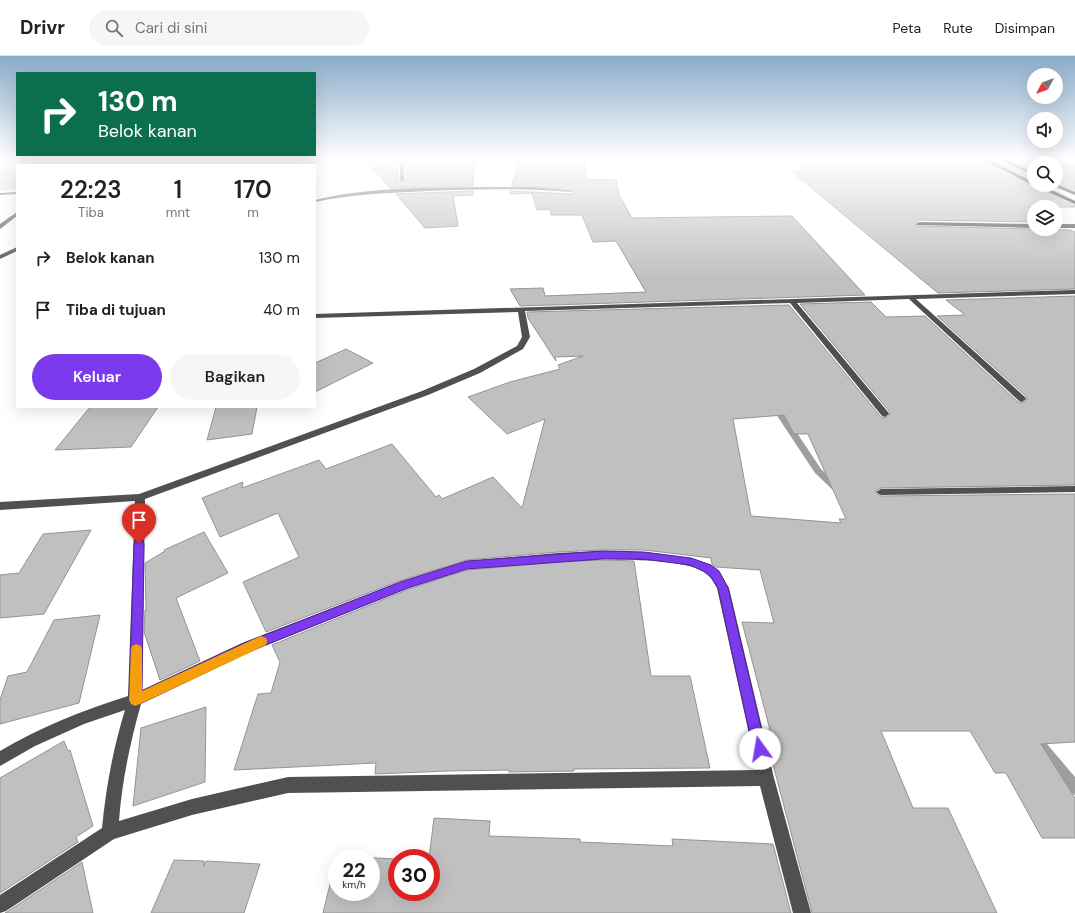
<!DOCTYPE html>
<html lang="id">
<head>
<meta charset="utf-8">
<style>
  body { margin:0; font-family:"DM Sans",sans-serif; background:#f6f6f6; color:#222; height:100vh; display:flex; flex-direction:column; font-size:15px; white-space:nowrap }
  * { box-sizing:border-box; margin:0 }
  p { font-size:13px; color:#767676 }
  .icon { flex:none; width:22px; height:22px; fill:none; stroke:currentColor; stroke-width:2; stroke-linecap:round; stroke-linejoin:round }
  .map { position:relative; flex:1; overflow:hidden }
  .details { position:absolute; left:16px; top:108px; width:300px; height:244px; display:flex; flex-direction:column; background:#fff; border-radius:0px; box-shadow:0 4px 16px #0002 }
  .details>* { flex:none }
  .hud { position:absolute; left:16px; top:16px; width:300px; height:84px; border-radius:0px; box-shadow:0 4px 16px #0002; background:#0b6e4f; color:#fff; overflow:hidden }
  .needle { width:26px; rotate:229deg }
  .buttons { position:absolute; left:1027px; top:12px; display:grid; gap:8px }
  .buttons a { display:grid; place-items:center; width:36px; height:36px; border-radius:50%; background:#fff; box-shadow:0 4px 16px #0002; font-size:20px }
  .speed { position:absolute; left:328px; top:793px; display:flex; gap:8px; font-size:20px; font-weight:700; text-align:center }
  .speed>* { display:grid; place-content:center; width:52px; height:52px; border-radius:50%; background:#fff; box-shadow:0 4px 16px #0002; line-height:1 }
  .speed small { font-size:10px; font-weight:400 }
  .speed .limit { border:6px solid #d22; background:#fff; color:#111 }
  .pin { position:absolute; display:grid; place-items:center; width:34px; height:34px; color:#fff; margin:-41px -17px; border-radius:50% 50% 50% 0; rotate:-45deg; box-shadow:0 0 4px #0007 }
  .pin .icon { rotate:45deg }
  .me { position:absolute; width:44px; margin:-22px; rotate:347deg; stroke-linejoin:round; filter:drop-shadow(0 0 3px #0008) }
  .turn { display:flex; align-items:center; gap:14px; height:84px; padding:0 16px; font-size:18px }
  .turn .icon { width:52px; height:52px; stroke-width:2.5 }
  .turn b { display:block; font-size:28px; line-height:34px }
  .eta { display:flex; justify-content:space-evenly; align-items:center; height:68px; text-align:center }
  .eta b { font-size:24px; font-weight:600; line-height:28px }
  .cta { display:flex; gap:8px; margin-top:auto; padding:8px 16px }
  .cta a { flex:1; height:46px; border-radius:24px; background:#7c3aed; color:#fff; font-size:16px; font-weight:600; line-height:46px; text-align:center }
  .cta a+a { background:#f6f6f6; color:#222 }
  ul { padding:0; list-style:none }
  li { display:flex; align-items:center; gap:12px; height:52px; padding:0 16px }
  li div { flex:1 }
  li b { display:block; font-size:15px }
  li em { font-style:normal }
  header { display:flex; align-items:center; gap:24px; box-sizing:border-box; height:56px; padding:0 20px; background:#fff; border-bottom:1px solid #e0e0e0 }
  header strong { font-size:19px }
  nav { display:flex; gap:22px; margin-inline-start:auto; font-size:14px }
  .search { width:280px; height:36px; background:#f6f6f6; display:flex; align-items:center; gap:10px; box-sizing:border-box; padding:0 14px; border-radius:22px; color:#767676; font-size:15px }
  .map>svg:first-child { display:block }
  .green { fill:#d7d7d7 }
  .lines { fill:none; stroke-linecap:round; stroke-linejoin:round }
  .stream { fill:#9e9e9e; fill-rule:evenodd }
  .building { fill:#c0c0c0; stroke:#949494; fill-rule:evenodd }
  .major-casing { stroke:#dbdbdb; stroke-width:2 }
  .minor { fill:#505050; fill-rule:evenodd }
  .major { fill:#000; fill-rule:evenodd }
  .route { fill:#7c3aed; stroke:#51269a }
  .slow { fill:#f59e0b }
</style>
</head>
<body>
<header>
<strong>Drivr</strong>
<div class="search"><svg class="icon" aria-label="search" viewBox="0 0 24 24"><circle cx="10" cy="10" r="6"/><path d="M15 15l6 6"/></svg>Cari di sini</div>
<nav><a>Peta</a><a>Rute</a><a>Disimpan</a></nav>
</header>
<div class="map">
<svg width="1075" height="857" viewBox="0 0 1075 857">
  <rect width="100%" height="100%" fill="#fff"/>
  <!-- green -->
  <path class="green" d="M0,102H336L276,109H17V133L0,135Z"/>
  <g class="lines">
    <!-- stream -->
    <g class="stream">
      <path d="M771,347H777L821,413L841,432L843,434L841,436H835L815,417L770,349Z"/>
      <path d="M1042,686L1047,688L1075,721V739L1070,737L1037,698L1035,693L1037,688Z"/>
    </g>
  </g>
  <!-- building -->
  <g class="building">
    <path d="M364,102H397L398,108V124L401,126L406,124V108L404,102H474L473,130L390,132Z"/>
    <path d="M519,102H584L586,123L616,124L619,139L632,162L792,160L865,239L520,250L510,233L543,232L545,240L646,236L616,185L593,186L582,159H551L550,153L537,154L532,137L510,138L511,135L571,138L574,135L573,134L534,130H512Z"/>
    <path d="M871,102H979L1031,130L1075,149V151H1028L1034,154V166L919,164L915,168L917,170L1070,174L1075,176V233L938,237L791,115L808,114L802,109H812L810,107H879Z"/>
    <path d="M988,102H997L1034,121V124Z"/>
    <path d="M1006,102L1042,103L1051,107H1034V115Z"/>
    <path d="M1056,109H1075V134L1056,127Z"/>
    <path d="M473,135V139L453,140L458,170L425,172L396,138Z"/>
    <path d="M1075,240V429L881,432L875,435L881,440L1075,438V686L1041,688L1075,742V782H1042L1006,717H995L970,675H881L913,752H948L997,857H812L764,674H770L742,566L774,567L760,514L716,511L712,508L711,502L644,494H602L558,496L467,504L399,525L266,576L243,526L299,501L278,457L220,481L202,442L243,426L242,432L319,404L326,413L392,388L436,441L439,439L442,443L493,421L522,452L545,363L507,378L468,341L510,326L560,313L558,309L583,300L555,301L556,305L528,262L527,256L789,249L881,361L885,362L890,358L889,355L800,248L871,246L886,261L925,260L1018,346L1022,347L1027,343L1026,340L937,260L965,259L946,244ZM784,359L794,378H808L846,463H839L841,467L751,460L733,363Z"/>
    <path d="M346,293L373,307L315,336V307Z"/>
    <path d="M90,351H158L131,391L55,394Z"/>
    <path d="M216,351H257L252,378L207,384Z"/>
    <path d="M91,474L44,558L0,562V519L19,517L43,478Z"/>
    <path d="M204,476L228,517L176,542L200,605L160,624L144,576L145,554H146L145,507L165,495L164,494Z"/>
    <path d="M602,504L634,505L651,620H690L710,712L574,713V715L509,716V714L448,715L375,718L376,707L234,714L258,638L271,637L280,606L272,589L409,533L467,514L558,506Z"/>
    <path d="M100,559L79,647L0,668V644L8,620L27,616L54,564Z"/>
    <path d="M206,651L205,726L133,750L141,672Z"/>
    <path d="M64,685L68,695L70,694L93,770L76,781L78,786L0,837V722Z"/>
    <path d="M434,762L490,765L489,780L580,783V786L673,790L672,783L773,788L791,857H323L337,800L397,803V836H431V802H429ZM337,802H371V836H337Z"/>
    <path d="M174,804L204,805V810L206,805L260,808L244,857H151Z"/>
    <path d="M82,806L93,857H5L7,856Z"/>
  </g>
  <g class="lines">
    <defs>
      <g id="major">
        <path d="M980,102H985L1034,126V129H1041L1075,145V148L1032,129Z"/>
        <path d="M998,102H1003L1034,117V120Z"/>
        <path d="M1056,128L1075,136V139L1054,130Z"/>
      </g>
    </defs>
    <!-- major casing -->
    <use href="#major" class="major-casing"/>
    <!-- minor -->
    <g class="minor">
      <path d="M331,102H340L304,109H295Z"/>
      <path d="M398,102H402L404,108V124L402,125L400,124V108Z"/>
      <path d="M478,131H534L573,135L571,136C523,132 475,133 427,135C389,137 352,138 315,146V144C368,131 424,132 478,131Z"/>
      <path d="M17,136V138L0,139V137Z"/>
      <path d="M17,156V160L0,173V168Z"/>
      <path d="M919,166L1034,168V172L917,169L916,168Z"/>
      <rect x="1056" y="168" width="19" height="4"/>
      <path d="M17,191V195L0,203V199Z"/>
      <path d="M1075,234V238L916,243L1025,341L1026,343L1022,346L1019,345L909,243L797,247L888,356L889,358L885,361L882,360L790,247L525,255L530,281L523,293L480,317L428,339L145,443L142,634L242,587L400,526L467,505L558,497L602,495L644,496L691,502L711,509L719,515L729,532L774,722L811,857H793L760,730L288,737L192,759L114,783L6,855L0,857V839L102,772C106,731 113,693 125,654L84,668L35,690L0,710V695C41,671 83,654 128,640L135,445L0,454V446L139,438L422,335L474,313L517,290L522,281L518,256L315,262V258ZM602,503C627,504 684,503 704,516C711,520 713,526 717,532L757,714L288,721L192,743L119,765C122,725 130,687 141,648L252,595L408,532L467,513L558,505Z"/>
      <path d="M1075,430V436L881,439L876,436L881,433Z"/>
    </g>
    <!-- major -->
    <use href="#major" class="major"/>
  </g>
  <!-- sky -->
  <linearGradient id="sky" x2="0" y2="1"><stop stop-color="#8aabca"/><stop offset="0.46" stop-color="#fff"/><stop offset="1" stop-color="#fff" stop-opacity="0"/></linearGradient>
  <rect width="1075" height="222" fill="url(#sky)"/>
  <!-- route -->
  <path class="route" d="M139,484L143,485L144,488L142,635L242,588L400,526L467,505L602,495L644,496L691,502L711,509L719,515L728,532L766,693L764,697L760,699L755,697L753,693L718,532L711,521L703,515L690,509L644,503H602L467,513L408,532L251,595L135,650L131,648L129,644L134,488L135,485Z"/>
  <!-- slow -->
  <path class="slow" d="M261,580L266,582L267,585L266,589L140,648L135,650L131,648L129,644L131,593L132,590L136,588L141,590L142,593V635Z"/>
</svg>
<div class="buttons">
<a><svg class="needle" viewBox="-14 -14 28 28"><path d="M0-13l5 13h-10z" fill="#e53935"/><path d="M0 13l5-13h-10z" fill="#767676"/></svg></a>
<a><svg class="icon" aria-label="sound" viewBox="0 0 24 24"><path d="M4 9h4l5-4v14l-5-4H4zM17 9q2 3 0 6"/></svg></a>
<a><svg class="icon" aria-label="search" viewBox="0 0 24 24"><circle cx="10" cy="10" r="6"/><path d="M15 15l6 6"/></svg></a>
<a><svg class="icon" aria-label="layers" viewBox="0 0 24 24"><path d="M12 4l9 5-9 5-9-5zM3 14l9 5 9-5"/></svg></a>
</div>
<div class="speed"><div>22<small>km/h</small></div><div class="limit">30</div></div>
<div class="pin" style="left:139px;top:488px;background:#d93025"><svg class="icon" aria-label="arrive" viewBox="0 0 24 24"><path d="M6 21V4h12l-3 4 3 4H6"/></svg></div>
<svg class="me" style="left:760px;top:693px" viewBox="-20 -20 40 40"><circle r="19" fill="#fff"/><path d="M0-13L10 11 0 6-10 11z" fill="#7c3aed"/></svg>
<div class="hud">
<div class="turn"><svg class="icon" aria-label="right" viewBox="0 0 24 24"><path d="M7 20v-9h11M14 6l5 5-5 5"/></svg><div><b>130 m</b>Belok kanan</div></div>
</div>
<section class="details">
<div class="eta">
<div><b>22:23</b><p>Tiba</p></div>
<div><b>1</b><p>mnt</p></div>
<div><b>170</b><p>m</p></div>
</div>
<ul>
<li><svg class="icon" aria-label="right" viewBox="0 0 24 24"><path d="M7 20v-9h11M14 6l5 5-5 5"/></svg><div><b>Belok kanan</b></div><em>130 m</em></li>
<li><svg class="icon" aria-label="arrive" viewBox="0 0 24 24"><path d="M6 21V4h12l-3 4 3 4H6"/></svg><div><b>Tiba di tujuan</b></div><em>40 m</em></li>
</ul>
<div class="cta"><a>Keluar</a><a>Bagikan</a></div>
</section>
</div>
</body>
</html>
